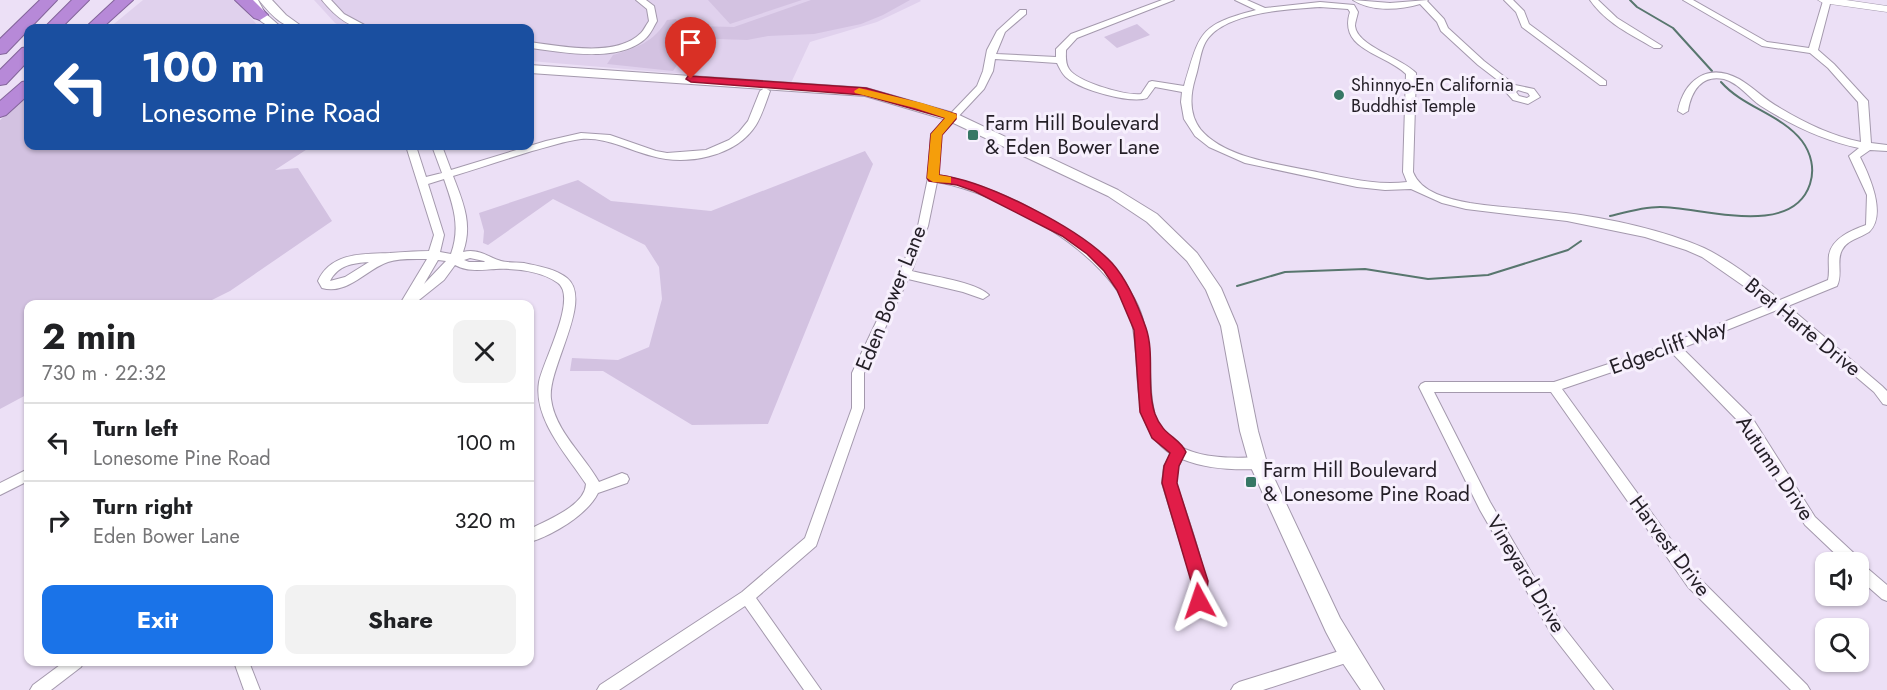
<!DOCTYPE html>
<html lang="en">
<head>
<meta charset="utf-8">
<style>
  body { margin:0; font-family:Jost,sans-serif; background:#f2f2f2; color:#202124; height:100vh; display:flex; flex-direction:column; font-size:22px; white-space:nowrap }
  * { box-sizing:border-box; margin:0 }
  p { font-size:20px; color:#757577 }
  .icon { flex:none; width:33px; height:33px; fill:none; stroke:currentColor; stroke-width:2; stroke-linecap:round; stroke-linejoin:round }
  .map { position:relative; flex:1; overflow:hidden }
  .side { position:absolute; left:24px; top:300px; width:510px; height:366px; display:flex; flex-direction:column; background:#fff; border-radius:12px; box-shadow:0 2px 4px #0004 }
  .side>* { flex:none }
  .hud { position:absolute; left:24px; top:24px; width:510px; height:126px; border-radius:12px; box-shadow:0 2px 4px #0004; background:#1a4fa0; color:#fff; overflow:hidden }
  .controls { position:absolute; left:1815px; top:552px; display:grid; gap:12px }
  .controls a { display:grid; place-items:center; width:54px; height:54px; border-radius:12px; background:#fff; box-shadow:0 2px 4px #0004; font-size:30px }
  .pin { position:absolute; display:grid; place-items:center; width:51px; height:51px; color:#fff; margin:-62px -26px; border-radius:50% 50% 50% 0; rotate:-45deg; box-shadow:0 0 6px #0007 }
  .pin .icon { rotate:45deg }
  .me { position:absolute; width:66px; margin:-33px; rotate:355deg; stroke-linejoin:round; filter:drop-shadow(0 0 4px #0008) }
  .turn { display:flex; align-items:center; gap:21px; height:126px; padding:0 18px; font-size:27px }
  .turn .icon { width:78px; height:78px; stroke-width:2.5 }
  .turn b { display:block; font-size:42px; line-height:51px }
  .round { display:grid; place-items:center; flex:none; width:63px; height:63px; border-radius:12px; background:#f2f2f2 }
  .headline { display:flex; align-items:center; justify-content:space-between; height:102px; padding:0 18px }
  h1 { font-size:36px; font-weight:700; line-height:45px }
  .cta { display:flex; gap:12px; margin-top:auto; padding:12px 18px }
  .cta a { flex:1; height:69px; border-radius:12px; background:#1a73e8; color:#fff; font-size:24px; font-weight:700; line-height:69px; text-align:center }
  .cta a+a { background:#f2f2f2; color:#202124 }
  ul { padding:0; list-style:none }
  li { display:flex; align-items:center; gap:18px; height:78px; padding:0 18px; border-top:2px solid #e0e0e0 }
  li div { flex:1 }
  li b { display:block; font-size:22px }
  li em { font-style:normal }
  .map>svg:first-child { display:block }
  .built { fill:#e0d1ed }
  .green { fill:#d3c2e1 }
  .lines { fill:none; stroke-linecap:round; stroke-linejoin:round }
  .stream { stroke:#58766e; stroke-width:2 }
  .minor-casing { stroke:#a499ad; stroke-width:2 }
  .tertiary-casing { stroke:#a499ad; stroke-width:1 }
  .secondary-casing { stroke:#a499ad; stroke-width:2 }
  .motorway-casing { stroke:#83649a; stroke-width:2 }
  .minor { fill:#fff; fill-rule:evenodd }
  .tertiary { fill:#fff; fill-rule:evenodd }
  .secondary { fill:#fff; fill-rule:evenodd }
  .motorway { fill:#b789d8; fill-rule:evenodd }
  .route { fill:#e11d48; stroke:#92132f; stroke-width:1.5 }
  .slow { fill:#f59e0b }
  .poi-dot { fill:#367765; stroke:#f7f0fd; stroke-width:2 }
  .labels { text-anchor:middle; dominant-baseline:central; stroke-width:6; stroke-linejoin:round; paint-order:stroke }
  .far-poi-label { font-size:18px; fill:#231e26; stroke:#f7f0fd; text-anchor:start }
  .poi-label { font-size:21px; fill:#231e26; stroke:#f7f0fd; text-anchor:start }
  .street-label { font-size:21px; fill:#231e26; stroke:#f7f0fd }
</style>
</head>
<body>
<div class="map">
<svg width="1887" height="690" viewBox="0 0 1887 690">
  <rect width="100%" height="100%" fill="#ece0f6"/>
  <!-- built -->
  <g class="built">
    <path d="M143,0H236L259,27L109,28Z"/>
    <path d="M314,0H920L921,1L877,22L810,42L791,83L530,61V28H345L335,23Z"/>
  </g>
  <!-- green -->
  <g class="green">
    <path d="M708,0H802L730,24Z"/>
    <path d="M811,0H910L883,15L861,24L814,34L768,36L747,40L689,38L693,42L673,71L607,64L613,55C636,48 654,42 667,20L676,19L681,29L696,26L734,27Z"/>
    <path d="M1137,24L1150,35L1117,48L1104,37Z"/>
    <path d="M28,95V146H312L275,170L298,168L332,221L230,291L204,304H28V394L0,409V120Z"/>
    <path d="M865,151L873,164L768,424L692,425L603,371H570L572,358L618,360L649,347L662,299L659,267L645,245L553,199L488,245L483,243L484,231L479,213L578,180L611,201L711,211Z"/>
  </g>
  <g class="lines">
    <!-- stream -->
    <g class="stream">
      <path d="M1630,0L1637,7L1673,28L1712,71"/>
      <path d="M1610,216C1626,212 1643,207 1660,207C1701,207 1792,239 1810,184C1815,169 1811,153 1802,141C1781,114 1744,108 1721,82"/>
      <path d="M1237,286L1285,272L1365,269L1428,279L1488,275L1568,250L1581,241"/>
    </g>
    <defs>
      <g id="minor">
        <path d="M322,0H331L344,14L370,28C350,30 334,15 322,0Z"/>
        <path d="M636,0H646L654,6L657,21C654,26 651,33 647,37C621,64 562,52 530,48V42C561,46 616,58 641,33C644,30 646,25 649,21L647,9Z"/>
        <path d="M1162,0H1174L1077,38L1066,50C1066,56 1065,63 1069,69C1077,82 1126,96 1141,94L1149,82L1152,81L1184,86C1200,33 1198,25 1256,10L1235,0H1247L1265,8L1320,2L1354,5L1358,12C1357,17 1355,22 1355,26C1357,46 1402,58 1416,73L1413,172C1421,193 1449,199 1470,203C1502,208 1534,209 1566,213C1608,218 1666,231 1704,248C1731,261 1756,281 1780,300L1828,280C1830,272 1828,264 1829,255C1832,238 1852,230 1866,225L1867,195L1849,156L1859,148C1825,141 1791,125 1761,106C1749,98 1739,83 1724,79C1701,74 1691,92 1688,111L1683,114L1678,111C1684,80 1708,62 1739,79C1753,87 1765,100 1780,108C1805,123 1832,136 1861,142L1858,102L1828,68L1810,53L1762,46L1683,0H1693L1767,42L1809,48L1823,1L1831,0L1818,50L1834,64L1868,101L1871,143L1887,145V151L1870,150L1860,157C1870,177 1887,215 1869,232C1860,238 1847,240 1842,250C1836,261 1843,274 1837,286L1788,306L1882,386L1887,391V405L1883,404L1874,392L1777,310L1682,348L1751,416L1815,517L1858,557L1860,562L1887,585V601L1882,599L1858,578V562H1844L1805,525L1741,424L1671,352L1562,389L1698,577L1807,685L1810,690H1791L1688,587L1551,392H1434L1490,502L1562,625L1613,690H1595L1552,635L1480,510L1419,387L1421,384L1425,382H1554L1669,344L1769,304L1761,298L1702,257L1686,250L1645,237L1567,221L1466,209L1442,203L1411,189L1385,190L1357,187L1245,163L1209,147L1195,136L1184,119L1181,102L1182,92L1155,87L1147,98C1131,104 1081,90 1067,78C1062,74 1060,69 1057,63L995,59L993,71L984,89L941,135L938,175C1006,187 1108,241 1138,306C1147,326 1148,350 1150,372C1151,389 1151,406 1157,422C1172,459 1225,459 1258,457L1263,459L1265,463L1263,467L1258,469C1232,470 1206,469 1182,459L1178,467L1176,483C1184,508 1214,584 1204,606L1199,608L1194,606L1192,601V581L1162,483L1164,466L1171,454C1125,422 1144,367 1131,319C1112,253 1001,193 937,182L928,226L912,271C930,276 977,282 989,295L983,299L963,292L908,279L864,373V408L816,546L756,598L821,690H804L745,606L619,690H597L600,685L742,592L805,538L852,408V373L899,274L918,226L928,178L931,134L977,86L983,71L987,50L997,31L1020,10H1026V14L1005,32L996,54L1056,57V49L1071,34ZM1320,7L1348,9L1350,12C1338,50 1384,53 1406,74L1403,172L1407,182C1375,186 1343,177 1312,171C1278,164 1225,158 1201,130C1189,115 1190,96 1195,79C1200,65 1200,46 1210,36C1232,12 1289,9 1320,7Z"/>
        <path d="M1353,0L1390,3L1428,0L1427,1L1444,19L1448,28L1484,61L1515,85L1534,89L1540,97L1528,104L1513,100L1505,91L1508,88L1478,65L1441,31L1437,22L1420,4C1400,10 1371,12 1353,0ZM1518,90L1528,93L1530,96L1527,98L1519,96L1516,92Z"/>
        <path d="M1504,0H1513L1524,11L1529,24L1606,81V85H1600L1522,27L1516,12Z"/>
        <path d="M1590,0H1598L1617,18L1662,46L1660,48H1654C1630,34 1606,23 1590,0Z"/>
        <path d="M765,88L770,91C766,102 762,115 756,125C736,157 686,166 652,156C628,150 607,137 581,139C565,141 548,147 532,151C506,159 479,168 453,176C463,202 473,224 463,252C478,248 488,257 501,261C508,263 517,262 524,263C538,266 556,269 567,278C594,300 547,368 551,399C555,431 584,455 599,482L622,473L627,475L629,479L627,483L598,493C587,515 553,535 530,542V529C547,520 585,506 586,484C567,455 533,419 539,382C543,361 578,298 558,283C542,271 515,268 496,269C481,270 468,272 455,265L444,280L414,304H400L427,259C415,259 399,258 388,262C365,270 348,295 322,288L318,281C331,252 364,254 390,253C403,252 416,251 429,251L434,235L406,146H416L426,177L442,173L432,146H442L451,170L546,141L581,133L610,135L656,151L667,153L706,150L729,140L739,132L748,121L760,91ZM444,179C453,205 461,226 451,254L440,252L444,235L428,184ZM470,258L484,261L485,262H469L464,260ZM438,260L446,261L424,284ZM369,262L345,277L330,281C338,265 353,263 369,262Z"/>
        <path d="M28,469V481L0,495V483Z"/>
        <path d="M1349,648L1354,650L1357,655L1354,660L1349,662L1263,690H1231L1234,685L1239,682Z"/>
        <path d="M64,662H84L81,667L51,690H30L33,685Z"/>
        <path d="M234,662H249L260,690H244Z"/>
      </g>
      <path id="tertiary" d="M1818,0H1846L1887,6V12L1823,3Z"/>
      <g id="secondary">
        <path d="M246,0H258L265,13L282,28C262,28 255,17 246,0Z"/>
        <path d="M259,0H272L286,15L304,28C284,30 271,15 259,0Z"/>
        <path d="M530,65L866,88L957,114L1118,190L1157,214L1197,253L1221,288L1237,326L1258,431L1267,463L1340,618L1384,690H1361L1342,662L1326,632L1249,463L1240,431L1221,326L1206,290L1187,261L1147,222L1108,196L947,120L865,96L530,73Z"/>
      </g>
      <g id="motorway">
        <path d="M40,0H57L6,53L0,54V39Z"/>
        <path d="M72,0H89L61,28H44Z"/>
        <path d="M115,0H133L102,28H85Z"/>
        <path d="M235,0H253L268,15L260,20L254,18Z"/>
        <path d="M28,47V61L6,84L0,85V70L22,48Z"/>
        <path d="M28,81V95L6,115L0,117V101L22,82Z"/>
      </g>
    </defs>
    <!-- minor casing -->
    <use href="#minor" class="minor-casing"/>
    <!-- tertiary casing -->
    <use href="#tertiary" class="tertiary-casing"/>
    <!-- secondary casing -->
    <use href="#secondary" class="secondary-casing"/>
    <!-- motorway casing -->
    <use href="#motorway" class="motorway-casing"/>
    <!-- minor -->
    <use href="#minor" class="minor"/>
    <!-- tertiary -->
    <use href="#tertiary" class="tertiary"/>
    <!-- secondary -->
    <use href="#secondary" class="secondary"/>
    <!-- motorway -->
    <use href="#motorway" class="motorway"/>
  </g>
  <!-- route -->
  <path class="route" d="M688,76L866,88L956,114V119L942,135L939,175C987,181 1079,228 1112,263C1128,281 1138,305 1146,328C1155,354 1146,387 1155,414C1163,436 1179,437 1186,452L1179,466L1177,483L1208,581L1205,606L1199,609L1193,606L1191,601V581L1162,483L1164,466L1170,453L1152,438L1140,412L1134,330L1117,290L1104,271L1087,254L1062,236L974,191L957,185L929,181L927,178L931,134L945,118L864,95L691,82L686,79Z"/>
  <!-- slow -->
  <path class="slow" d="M859,88L922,103L956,114L957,117L942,135L939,175L951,177V183L933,182L927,178L931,134L945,118L915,108L855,93L854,91Z"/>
  <!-- markers -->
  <g class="poi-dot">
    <circle cx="1339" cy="95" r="6"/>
    <rect x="967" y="129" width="12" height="12" rx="3"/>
    <rect x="1245" y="476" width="12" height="12" rx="3"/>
  </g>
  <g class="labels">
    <!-- far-poi labels -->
    <g class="far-poi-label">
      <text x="1351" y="85">Shinnyo-En California<tspan x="1351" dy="21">Buddhist Temple</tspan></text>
    </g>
    <!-- poi labels -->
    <g class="poi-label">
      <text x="985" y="123">Farm Hill Boulevard<tspan x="985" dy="24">&amp; Eden Bower Lane</tspan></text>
      <text x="1263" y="470">Farm Hill Boulevard<tspan x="1263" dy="24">&amp; Lonesome Pine Road</tspan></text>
    </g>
    <!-- street labels -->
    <g class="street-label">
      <text transform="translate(891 298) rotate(-68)">Eden Bower Lane</text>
      <text transform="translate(1803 327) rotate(39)">Bret Harte Drive</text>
      <text transform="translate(1668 347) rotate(-20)">Edgecliff Way</text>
      <text transform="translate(1775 468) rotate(56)">Autumn Drive</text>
      <text transform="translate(1670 546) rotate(53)">Harvest Drive</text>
      <text transform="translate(1526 574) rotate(59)">Vineyard Drive</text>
    </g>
  </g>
</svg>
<div class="controls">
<a><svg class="icon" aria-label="sound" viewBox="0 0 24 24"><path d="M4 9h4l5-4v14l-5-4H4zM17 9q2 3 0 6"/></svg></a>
<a><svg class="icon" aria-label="search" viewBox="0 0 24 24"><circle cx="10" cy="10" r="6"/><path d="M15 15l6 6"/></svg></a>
</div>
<div class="pin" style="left:691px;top:79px;background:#d93025"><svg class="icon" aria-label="arrive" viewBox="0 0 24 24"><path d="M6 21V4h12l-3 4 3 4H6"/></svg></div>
<svg class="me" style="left:1199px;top:601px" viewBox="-20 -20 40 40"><path d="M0-17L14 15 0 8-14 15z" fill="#e11d48" stroke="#fff" stroke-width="4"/></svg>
<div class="hud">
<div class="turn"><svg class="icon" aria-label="left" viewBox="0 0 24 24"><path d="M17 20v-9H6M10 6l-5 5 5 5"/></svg><div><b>100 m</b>Lonesome Pine Road</div></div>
</div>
<section class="side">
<div class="headline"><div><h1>2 min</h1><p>730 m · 22:32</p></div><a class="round"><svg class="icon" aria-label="close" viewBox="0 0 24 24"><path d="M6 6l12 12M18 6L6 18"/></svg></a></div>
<ul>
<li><svg class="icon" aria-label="left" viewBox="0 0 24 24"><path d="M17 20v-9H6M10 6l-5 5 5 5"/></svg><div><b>Turn left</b><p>Lonesome Pine Road</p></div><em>100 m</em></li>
<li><svg class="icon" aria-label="right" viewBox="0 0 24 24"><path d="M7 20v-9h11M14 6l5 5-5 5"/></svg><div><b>Turn right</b><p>Eden Bower Lane</p></div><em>320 m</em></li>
</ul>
<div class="cta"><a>Exit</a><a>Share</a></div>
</section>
</div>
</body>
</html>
